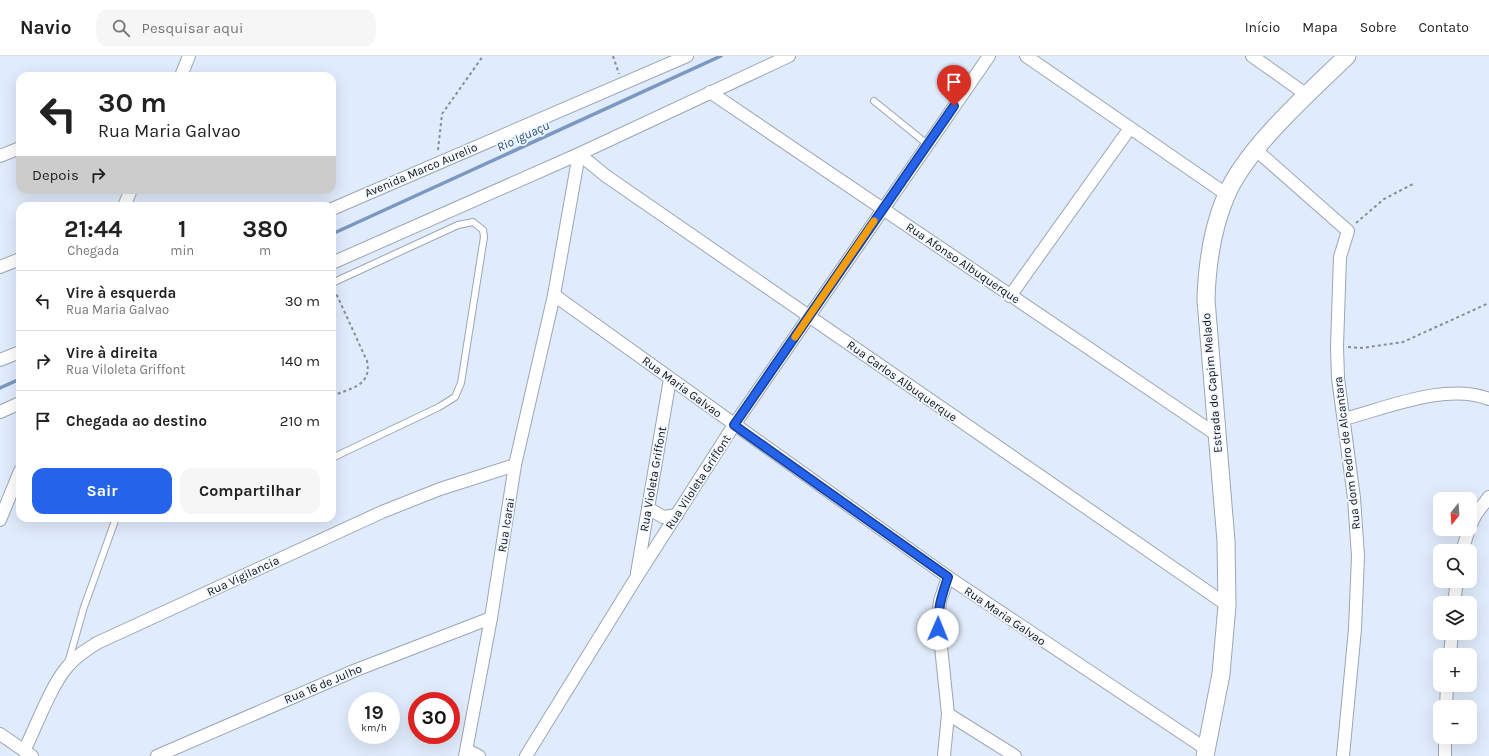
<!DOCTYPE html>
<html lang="pt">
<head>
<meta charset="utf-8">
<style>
  body { margin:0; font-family:Karla,sans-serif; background:#f6f6f6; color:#222; height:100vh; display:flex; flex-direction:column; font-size:15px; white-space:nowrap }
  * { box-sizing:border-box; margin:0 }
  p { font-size:13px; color:#767676 }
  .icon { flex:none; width:22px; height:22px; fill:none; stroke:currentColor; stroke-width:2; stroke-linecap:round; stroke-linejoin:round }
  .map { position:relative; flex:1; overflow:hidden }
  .sheet { position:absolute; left:16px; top:146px; width:320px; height:320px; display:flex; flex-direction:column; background:#fff; border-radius:12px; box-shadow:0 4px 16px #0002 }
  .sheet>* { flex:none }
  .hud { position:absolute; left:16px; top:16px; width:320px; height:122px; border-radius:12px; box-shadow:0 4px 16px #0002; background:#fff; color:#222; overflow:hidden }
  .needle { width:26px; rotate:197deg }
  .buttons { position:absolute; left:1433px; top:436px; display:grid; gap:8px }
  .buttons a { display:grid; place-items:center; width:44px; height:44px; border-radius:8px; background:#fff; box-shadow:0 4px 16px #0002; font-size:20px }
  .speed { position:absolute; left:348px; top:636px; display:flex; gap:8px; font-size:20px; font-weight:700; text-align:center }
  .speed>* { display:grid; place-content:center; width:52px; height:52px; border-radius:50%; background:#fff; box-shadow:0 4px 16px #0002; line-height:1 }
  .speed small { font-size:10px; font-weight:400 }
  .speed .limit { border:6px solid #d22; background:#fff; color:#111 }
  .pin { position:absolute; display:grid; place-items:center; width:34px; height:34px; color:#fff; margin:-41px -17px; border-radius:50% 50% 50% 0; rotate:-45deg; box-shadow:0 0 4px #0007 }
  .pin .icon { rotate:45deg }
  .me { position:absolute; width:44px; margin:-22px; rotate:1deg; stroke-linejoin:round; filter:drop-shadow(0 0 3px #0008) }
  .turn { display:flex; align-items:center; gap:14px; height:84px; padding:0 16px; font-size:18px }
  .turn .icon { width:52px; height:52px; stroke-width:2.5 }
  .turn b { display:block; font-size:28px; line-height:34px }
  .then { display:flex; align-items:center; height:38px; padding:0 16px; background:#0003; gap:8px; font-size:15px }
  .eta { display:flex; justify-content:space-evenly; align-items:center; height:68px; text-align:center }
  .eta b { font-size:24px; font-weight:700; line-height:28px }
  .action { display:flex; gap:8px; margin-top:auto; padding:8px 16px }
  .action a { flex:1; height:46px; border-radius:12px; background:#2563eb; color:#fff; font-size:16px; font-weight:700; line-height:46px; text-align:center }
  .action a+a { background:#f6f6f6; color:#222 }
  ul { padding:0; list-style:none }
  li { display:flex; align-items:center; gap:12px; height:60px; padding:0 16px; border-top:1px solid #e0e0e0 }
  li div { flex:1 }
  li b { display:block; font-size:15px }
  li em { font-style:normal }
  header { display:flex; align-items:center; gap:24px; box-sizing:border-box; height:56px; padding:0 20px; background:#fff; border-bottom:1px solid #e0e0e0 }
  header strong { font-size:19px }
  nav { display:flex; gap:22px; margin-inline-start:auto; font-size:14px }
  .search { width:280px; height:36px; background:#f6f6f6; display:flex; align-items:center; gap:10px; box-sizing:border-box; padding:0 14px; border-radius:12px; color:#767676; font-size:15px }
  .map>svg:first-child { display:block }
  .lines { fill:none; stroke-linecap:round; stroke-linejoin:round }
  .stream { stroke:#7a98c1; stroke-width:3.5 }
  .lane-casing { stroke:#9ba6b4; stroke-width:8 }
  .street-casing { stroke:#9ba6b4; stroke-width:14 }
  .secondary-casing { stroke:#9ba6b4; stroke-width:19 }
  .path { stroke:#858d98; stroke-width:2; stroke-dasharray:3 3; stroke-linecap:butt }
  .lane { stroke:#fff; stroke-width:6 }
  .street { stroke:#fff; stroke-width:12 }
  .secondary { stroke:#fff; stroke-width:17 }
  .route-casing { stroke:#184099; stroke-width:10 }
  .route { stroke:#2563eb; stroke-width:7 }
  .slow { stroke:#f59e0b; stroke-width:7 }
  .labels { text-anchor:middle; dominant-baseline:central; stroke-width:3.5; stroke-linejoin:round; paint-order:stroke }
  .street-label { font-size:12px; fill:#101419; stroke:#f3f8fe }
  .water-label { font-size:13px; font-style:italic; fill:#285186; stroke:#f3f8fe }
</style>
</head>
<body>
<header>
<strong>Navio</strong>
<div class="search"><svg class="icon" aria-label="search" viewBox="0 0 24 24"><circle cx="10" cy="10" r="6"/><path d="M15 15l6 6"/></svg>Pesquisar aqui</div>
<nav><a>Início</a><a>Mapa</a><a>Sobre</a><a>Contato</a></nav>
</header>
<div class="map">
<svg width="1489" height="700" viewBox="0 0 1489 700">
  <rect width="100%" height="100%" fill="#e0ebfb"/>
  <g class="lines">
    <!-- stream -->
    <g class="stream">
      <path d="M332,178L721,0"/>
      <path d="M0,332L20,323"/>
    </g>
    <defs>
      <g id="lane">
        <path d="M874,45L927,88"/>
        <path d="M332,227L458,169L473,166L483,174L484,181L461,327L455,341L439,351L332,402"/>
        <path d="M68,607L84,551L116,462"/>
      </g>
      <g id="street">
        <path d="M1026,0L1226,138"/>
        <path d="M1252,0L1307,39"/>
        <path d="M181,20L189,0"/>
        <path d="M710,36L1217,379"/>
        <path d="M1256,94L1348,175L1340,201L1337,290L1338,322L1354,442L1358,500L1355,573L1343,700"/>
        <path d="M0,100L20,92"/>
        <path d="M124,150L131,134"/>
        <path d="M332,153L687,0"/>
        <path d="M332,207L579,98L789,0"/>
        <path d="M0,211L20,203"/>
        <path d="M554,239L948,521L1206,693"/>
        <path d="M1010,240L1130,72"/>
        <path d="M0,304L20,296"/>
        <path d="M0,356L20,347"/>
        <path d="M1344,363C1386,352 1447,326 1489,343"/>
        <path d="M648,452L663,461L677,459"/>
        <path d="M0,464L20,415"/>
        <path d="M1470,470L1476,458L1489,441"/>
        <path d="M1462,495L1469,473"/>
        <path d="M637,517L670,323"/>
        <path d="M1454,547L1457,525"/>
        <path d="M1450,599L1452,577"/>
        <path d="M1446,651L1447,629"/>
        <path d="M948,658L1015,700"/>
        <path d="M0,678L32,700"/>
        <path d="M1445,681V700"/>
        <path d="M467,694L479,700"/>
        <path d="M24,695C36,671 51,629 68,610C76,600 86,594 97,587L382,456L440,433L515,409"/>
        <path d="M157,700L356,614L491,562"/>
        <path d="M465,700L491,562L515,409L554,239L579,98L606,120L1227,549"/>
        <path d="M526,700L636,522L734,369L989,0"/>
        <path d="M944,700L948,658L938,562L940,545L948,521"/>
      </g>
      <path id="secondary" d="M1205,700L1221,618L1227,549L1226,485L1206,244C1207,208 1212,173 1226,140C1246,92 1310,36 1347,0"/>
    </defs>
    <!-- lane casing -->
    <use href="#lane" class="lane-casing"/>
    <!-- street casing -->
    <use href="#street" class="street-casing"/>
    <!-- secondary casing -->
    <use href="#secondary" class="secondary-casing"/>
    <!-- path -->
    <g class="path">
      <path d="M613,0L619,18"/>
      <path d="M438,94L442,58L483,0"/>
      <path d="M1356,167L1384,143L1413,128"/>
      <path d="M1348,291L1362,292L1403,286L1489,247"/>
      <path d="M332,340C351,332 372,330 367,305L335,235"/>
    </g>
    <!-- lane -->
    <use href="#lane" class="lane"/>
    <!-- street -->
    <use href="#street" class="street"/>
    <!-- secondary -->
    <use href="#secondary" class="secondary"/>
  </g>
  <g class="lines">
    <defs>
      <path id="route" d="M938,573C937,554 942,539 948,521L734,369L954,50"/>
    </defs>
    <!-- route casing -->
    <use href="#route" class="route-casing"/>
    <!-- route -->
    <use href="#route" class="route"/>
    <!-- slow -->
    <path class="slow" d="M795,281L874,165"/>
  </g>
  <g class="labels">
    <!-- street labels -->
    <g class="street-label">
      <text transform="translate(421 114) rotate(-23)">Avenida Marco Aurelio</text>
      <text transform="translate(963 207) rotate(34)">Rua Afonso Albuquerque</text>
      <text transform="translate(902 325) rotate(35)">Rua Carlos Albuquerque</text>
      <text transform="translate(1212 327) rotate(-95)">Estrada do Capim Melado</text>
      <text transform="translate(682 331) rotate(36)">Rua Maria Galvao</text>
      <text transform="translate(1347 397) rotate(-97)">Rua dom Pedro de Alcantara</text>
      <text transform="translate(653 423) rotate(-80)">Rua Violeta Griffont</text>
      <text transform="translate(698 426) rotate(-57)">Rua Viloleta Griffont</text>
      <text transform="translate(506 469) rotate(-81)">Rua Icarai</text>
      <text transform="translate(243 520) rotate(-25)">Rua Vigilancia</text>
      <text transform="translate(1005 560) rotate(34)">Rua Maria Galvao</text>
      <text transform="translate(323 628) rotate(-23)">Rua 16 de Julho</text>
    </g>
    <!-- water labels -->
    <g class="water-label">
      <text transform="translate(523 80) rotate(-25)">Rio Iguaçu</text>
    </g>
  </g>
</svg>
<div class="buttons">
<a><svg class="needle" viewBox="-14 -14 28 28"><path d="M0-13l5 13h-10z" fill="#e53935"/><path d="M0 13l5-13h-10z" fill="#767676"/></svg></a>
<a><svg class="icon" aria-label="search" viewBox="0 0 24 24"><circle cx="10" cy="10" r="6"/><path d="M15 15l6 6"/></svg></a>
<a><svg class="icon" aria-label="layers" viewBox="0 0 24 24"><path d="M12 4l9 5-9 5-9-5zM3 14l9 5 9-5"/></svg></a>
<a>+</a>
<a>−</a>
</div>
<div class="speed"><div>19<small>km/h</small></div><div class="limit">30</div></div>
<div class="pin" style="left:954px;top:50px;background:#d93025"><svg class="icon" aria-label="arrive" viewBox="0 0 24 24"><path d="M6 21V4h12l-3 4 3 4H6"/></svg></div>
<svg class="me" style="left:938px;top:573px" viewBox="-20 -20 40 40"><circle r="19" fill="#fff"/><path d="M0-13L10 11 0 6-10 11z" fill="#2563eb"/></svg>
<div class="hud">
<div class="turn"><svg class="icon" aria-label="left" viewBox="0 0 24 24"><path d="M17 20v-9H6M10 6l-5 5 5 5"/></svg><div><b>30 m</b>Rua Maria Galvao</div></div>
<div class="then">Depois<svg class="icon" aria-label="right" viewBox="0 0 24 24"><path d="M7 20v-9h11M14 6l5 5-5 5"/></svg></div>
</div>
<section class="sheet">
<div class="eta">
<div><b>21:44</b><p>Chegada</p></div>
<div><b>1</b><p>min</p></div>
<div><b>380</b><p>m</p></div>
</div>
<ul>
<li><svg class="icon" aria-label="left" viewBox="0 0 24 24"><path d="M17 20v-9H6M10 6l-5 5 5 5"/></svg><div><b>Vire à esquerda</b><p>Rua Maria Galvao</p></div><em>30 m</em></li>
<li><svg class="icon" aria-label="right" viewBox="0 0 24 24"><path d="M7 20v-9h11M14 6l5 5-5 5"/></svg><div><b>Vire à direita</b><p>Rua Viloleta Griffont</p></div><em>140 m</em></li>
<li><svg class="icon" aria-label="arrive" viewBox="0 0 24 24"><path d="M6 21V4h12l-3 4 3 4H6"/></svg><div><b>Chegada ao destino</b></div><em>210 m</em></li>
</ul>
<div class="action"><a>Sair</a><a>Compartilhar</a></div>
</section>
</div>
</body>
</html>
